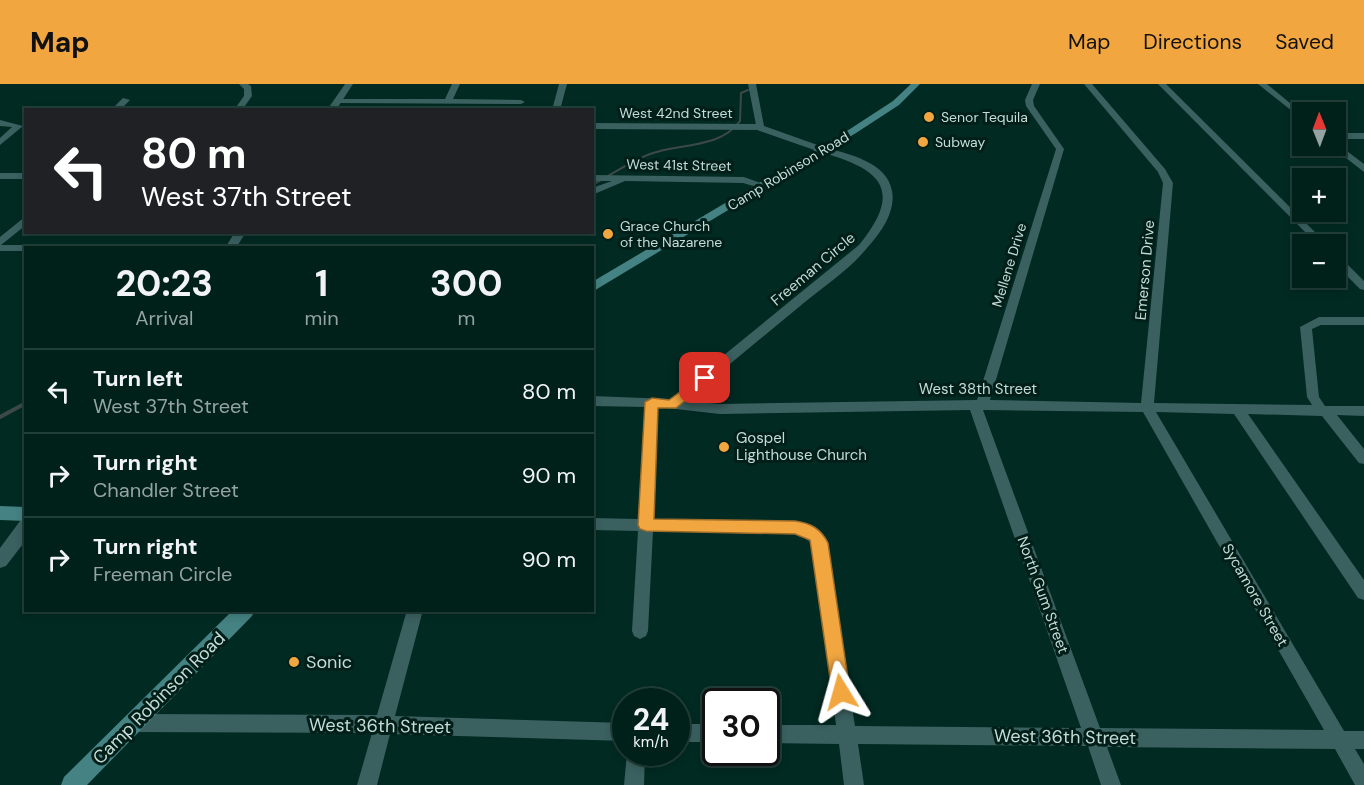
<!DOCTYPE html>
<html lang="en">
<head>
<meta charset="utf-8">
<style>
  body { margin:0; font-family:"DM Sans",sans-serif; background:#0a2823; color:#f1f3f6; height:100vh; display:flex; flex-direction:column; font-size:22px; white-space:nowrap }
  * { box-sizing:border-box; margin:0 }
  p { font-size:20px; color:#95a3a2 }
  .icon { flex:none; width:33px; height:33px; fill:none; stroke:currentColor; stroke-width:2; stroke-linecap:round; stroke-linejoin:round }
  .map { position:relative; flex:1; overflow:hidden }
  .drawer { position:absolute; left:24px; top:162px; width:570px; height:366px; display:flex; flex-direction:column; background:#00201a; border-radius:0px; box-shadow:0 3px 9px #0003,0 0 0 2px #223e39 }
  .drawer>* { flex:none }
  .top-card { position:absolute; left:24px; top:24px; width:570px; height:126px; border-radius:0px; box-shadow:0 3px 9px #0003,0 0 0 2px #223e39; background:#202124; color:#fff; overflow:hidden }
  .needle { width:39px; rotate:359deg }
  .buttons { position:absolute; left:1292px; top:18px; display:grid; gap:12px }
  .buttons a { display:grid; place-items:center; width:54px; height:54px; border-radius:0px; background:#00201a; box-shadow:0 3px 9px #0003,0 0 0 2px #223e39; font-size:30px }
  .speed { position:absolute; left:612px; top:604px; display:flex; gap:12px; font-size:30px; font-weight:700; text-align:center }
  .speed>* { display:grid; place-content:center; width:78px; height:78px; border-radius:50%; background:#00201a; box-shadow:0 3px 9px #0003,0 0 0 2px #223e39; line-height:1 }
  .speed small { font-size:15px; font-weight:400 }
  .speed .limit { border:3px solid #111; border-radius:9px; background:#fff; color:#111 }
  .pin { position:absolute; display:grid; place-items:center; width:51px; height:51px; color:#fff; margin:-26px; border-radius:12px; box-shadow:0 3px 9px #0006 }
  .me { position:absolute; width:66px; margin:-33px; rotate:352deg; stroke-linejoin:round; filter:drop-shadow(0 0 4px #0008) }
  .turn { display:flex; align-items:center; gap:21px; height:126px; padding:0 18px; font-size:27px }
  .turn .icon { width:78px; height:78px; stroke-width:2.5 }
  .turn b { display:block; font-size:42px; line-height:51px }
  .eta { display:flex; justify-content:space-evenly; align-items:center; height:102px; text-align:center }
  .eta b { font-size:36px; font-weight:700; line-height:42px }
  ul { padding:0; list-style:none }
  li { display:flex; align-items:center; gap:18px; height:84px; padding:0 18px; border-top:2px solid #223e39 }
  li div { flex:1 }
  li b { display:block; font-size:22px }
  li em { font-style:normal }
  header { display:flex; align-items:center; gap:36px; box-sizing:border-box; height:84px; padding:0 30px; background:#f1a640; color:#111 }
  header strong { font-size:28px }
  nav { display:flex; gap:33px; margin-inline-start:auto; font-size:21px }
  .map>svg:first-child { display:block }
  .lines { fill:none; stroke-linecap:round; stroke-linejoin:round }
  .stream-far2 { stroke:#3d4949; stroke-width:2 }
  .stream-far1 { stroke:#3d4949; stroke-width:3 }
  .stream { stroke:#3d4949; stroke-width:4 }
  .minor { fill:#3b6060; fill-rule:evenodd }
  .tertiary { fill:#3b6060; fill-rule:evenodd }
  .secondary { fill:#458283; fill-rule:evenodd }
  .route { fill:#f1a640; stroke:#9d6c2a; stroke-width:1.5 }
  .poi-dot { fill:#f1a640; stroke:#011f19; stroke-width:2 }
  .labels { text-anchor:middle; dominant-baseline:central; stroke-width:6; stroke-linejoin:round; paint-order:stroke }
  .far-street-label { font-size:14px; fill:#c6dbd5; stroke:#011f19 }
  .far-poi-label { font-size:14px; fill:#c6dbd5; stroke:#011f19; text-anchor:start }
  .street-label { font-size:15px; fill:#c6dbd5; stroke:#011f19 }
  .poi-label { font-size:15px; fill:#c6dbd5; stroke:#011f19; text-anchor:start }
  .near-poi-label { font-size:18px; fill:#c6dbd5; stroke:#011f19; text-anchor:start }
  .near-street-label { font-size:18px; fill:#c6dbd5; stroke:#011f19 }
</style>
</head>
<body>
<header>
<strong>Map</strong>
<nav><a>Map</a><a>Directions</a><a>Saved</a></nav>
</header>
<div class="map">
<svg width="1364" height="701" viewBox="0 0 1364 701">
  <rect width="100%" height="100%" fill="#002a22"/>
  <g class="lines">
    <!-- stream-far2 -->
    <path class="stream-far2" d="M592,101C611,91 629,78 650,70C679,59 720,65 740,37L741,9L748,6"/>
    <!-- stream-far1 -->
    <path class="stream-far1" d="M438,150L441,148"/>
    <!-- stream -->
    <path class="stream" d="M0,333L26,319"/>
    <!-- minor -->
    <g class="minor">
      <path d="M239,0H248L251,2L252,12L242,26H234L244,12V5Z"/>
      <path d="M452,0H460L453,15L521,16L525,18L521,20L337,19L333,17L337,15H445Z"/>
      <path d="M559,0H567L560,26H552Z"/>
      <path d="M1032,0H1040L1033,16L1034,22L1064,65L990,316L1141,319L1163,99L1158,88L1084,0H1092L1165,85L1173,99L1154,319L1312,321L1307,313L1300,243L1319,233H1364V241H1321L1312,245L1319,313L1325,322H1364V332L1337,331L1364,365V380L1359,379L1322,332L1248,330L1364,496V516L1358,514L1234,330L1156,328L1344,647H1364V665H1355L1364,680V701H1355L1335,665L1107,663L1121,701H1101L1088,662L858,660L864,701H844L839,660L766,659V641H836L813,460L799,450L653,447L648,547L646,552L640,555L634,552L632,547L638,447L592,446V434L638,435L645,323L592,322V312L670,315L859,161C906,104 878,84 820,68L819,66L823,63C847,70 887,77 892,107C896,128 880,150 867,164C850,185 826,201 805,218C765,251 725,284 686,317L720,320L977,316L1056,65L1026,22L1025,16ZM658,323L720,330L970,326L1081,644L855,642L825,454L815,444L795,437L653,435ZM983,326L1143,328L1324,646L1100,644Z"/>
      <path d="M1158,0H1166L1327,160H1317Z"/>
      <path d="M1258,0H1267L1302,29V35Z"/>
      <path d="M123,14L130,16L120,26H111Z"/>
      <path d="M0,36L23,42L0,61V54L12,43L0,42Z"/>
      <path d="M592,39L759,40L763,43L759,46L592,45Z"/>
      <rect x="1335" y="49" width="29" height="6"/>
      <path d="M1335,58L1364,80V88L1332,63L1335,62Z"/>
      <rect x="0" y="89" width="26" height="6"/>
      <path d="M592,91L744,93L769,102L764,105L743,99L625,97L592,111V104L612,97H592Z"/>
      <path d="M26,132V141L1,161H26L31,164H26V167H0V153Z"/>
      <path d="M1335,171L1339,172L1364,197V206L1360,205L1335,180Z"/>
      <path d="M407,526H423L395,632L626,639V657L390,650L377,701H357L372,649L135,648L129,645L126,639L129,633L135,630L377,631Z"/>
      <rect x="676" y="640" width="40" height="18"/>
      <path d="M627,669H645L644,701H624Z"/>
    </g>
    <!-- tertiary -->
    <g class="tertiary">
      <path d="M345,0H353L336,26H327Z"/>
      <path d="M748,0H756L764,42L826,64V68H820L757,46Z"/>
      <path d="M235,148H246L236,164H225Z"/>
      <path d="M26,435V456L6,482L0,484V464L20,437Z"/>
    </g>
    <!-- secondary -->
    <g class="secondary">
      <path d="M911,0H920L899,21L856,49L592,208V198L850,45L893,17Z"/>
      <path d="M0,422L26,423V437L0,436Z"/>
      <path d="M233,526H255L252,532L87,701H61L64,693Z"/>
    </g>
  </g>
  <!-- route -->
  <path class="route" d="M705,290L711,294L709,298L676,324H658L654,435L795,437C811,439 821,445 828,459L850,608L847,614L841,617L834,614L832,608L810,456L795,450L646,447L640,445L638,441L645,318L652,314L669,316Z"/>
  <!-- markers -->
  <g class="poi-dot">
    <circle cx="929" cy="33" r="6"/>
    <circle cx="923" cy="58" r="6"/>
    <circle cx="608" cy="150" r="6"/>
    <circle cx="724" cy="363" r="6"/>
    <circle cx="294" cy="578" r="6"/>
  </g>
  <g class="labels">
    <!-- far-street labels -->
    <g class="far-street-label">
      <text x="676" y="29">West 42nd Street</text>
      <text transform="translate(679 81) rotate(1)">West 41st Street</text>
      <text transform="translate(788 87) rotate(-31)">Camp Robinson Road</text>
      <text transform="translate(1009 181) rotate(-73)">Mellene Drive</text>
    </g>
    <!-- far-poi labels -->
    <g class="far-poi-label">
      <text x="941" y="33">Senor Tequila</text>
      <text x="935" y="58">Subway</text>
      <text x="620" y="142">Grace Church<tspan x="620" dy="16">of the Nazarene</tspan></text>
    </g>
    <!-- street labels -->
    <g class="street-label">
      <text transform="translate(813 185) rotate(-40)">Freeman Circle</text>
      <text transform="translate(1145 186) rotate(-85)">Emerson Drive</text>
      <text x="978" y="305">West 38th Street</text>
      <text transform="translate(1043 511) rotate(70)">North Gum Street</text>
      <text transform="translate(1255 511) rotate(60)">Sycamore Street</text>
    </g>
    <!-- poi labels -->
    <g class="poi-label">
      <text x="736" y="354">Gospel<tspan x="736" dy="17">Lighthouse Church</tspan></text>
    </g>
    <!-- near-poi labels -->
    <g class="near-poi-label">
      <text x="306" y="578">Sonic</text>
    </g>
    <!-- near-street labels -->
    <g class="near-street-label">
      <text transform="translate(159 614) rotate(-45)">Camp Robinson Road</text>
      <text transform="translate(380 642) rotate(1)">West 36th Street</text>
      <text transform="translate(1065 653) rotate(1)">West 36th Street</text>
    </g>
  </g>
</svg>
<div class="buttons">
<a><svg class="needle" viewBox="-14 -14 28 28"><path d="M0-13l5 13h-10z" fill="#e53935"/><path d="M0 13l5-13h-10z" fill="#95a3a2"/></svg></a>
<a>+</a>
<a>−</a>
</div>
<div class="speed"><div>24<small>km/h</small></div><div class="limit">30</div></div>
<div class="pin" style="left:705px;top:294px;background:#d93025"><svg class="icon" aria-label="arrive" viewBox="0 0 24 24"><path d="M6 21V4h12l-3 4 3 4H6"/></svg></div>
<svg class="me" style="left:841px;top:608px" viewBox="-20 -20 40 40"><path d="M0-17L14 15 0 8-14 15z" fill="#f1a640" stroke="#fff" stroke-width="4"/></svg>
<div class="top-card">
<div class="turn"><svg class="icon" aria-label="left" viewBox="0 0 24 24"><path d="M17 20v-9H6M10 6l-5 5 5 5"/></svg><div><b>80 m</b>West 37th Street</div></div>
</div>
<section class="drawer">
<div class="eta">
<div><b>20:23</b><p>Arrival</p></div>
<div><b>1</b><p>min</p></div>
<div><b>300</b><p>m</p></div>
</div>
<ul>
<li><svg class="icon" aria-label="left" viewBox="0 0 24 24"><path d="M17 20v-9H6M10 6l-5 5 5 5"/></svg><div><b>Turn left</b><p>West 37th Street</p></div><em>80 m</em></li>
<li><svg class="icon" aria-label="right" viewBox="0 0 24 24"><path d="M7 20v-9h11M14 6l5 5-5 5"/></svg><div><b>Turn right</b><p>Chandler Street</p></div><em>90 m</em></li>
<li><svg class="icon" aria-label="right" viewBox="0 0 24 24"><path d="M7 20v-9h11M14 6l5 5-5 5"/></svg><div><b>Turn right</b><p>Freeman Circle</p></div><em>90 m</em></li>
</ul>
</section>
</div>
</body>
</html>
